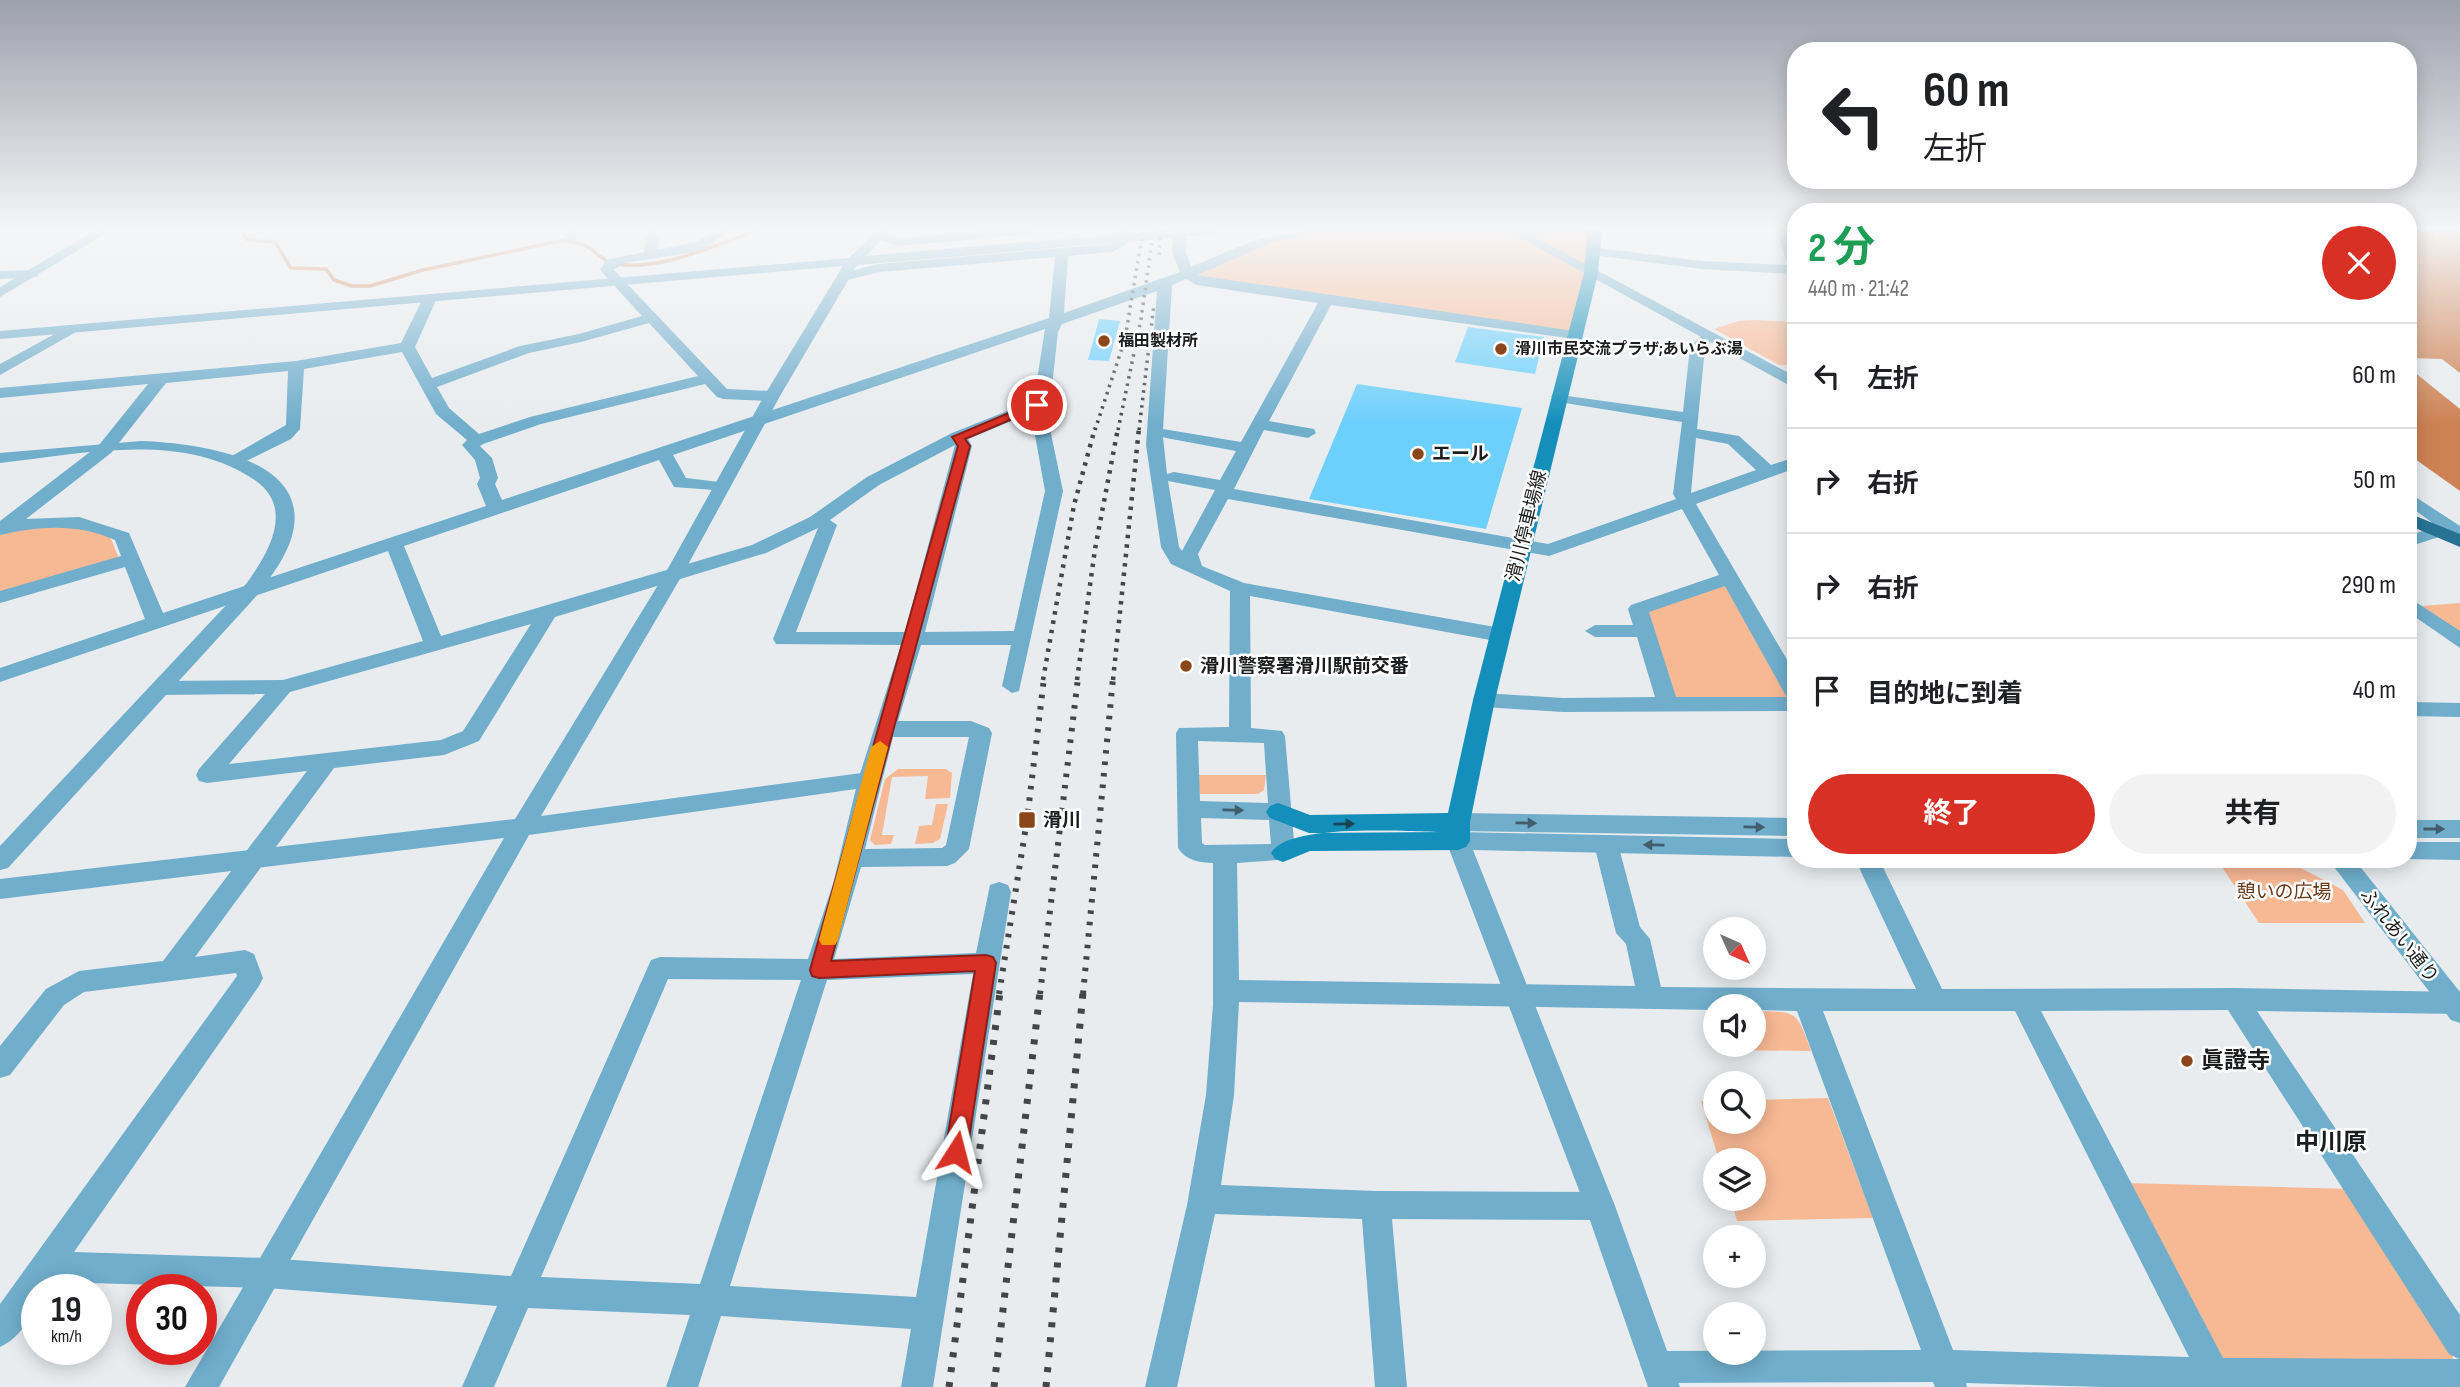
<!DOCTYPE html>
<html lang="ja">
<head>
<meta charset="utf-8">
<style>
  body { margin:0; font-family:"Sofia Sans Condensed","Noto Sans JP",sans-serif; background:#f2f2f2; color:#202124; height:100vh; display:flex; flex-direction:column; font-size:26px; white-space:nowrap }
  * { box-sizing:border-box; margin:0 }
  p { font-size:23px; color:#757577 }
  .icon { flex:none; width:38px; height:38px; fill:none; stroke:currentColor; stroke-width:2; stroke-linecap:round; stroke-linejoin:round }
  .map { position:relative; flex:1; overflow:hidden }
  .side { position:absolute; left:1787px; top:203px; width:630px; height:665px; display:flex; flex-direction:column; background:#fff; border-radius:28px; box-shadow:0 4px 18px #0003 }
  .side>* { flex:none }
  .top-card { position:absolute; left:1787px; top:42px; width:630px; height:147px; border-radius:28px; box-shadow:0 4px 18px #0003; background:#fff; color:#202124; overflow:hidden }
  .needle { width:46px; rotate:135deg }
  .buttons { position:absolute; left:1703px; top:917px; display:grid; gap:14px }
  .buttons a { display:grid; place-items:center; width:63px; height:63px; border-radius:50%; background:#fff; box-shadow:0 4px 18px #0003; font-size:35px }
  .speed { position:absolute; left:21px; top:1274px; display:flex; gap:14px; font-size:35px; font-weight:700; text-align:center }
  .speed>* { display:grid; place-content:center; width:91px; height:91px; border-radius:50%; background:#fff; box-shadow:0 4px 18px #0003; line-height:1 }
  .speed small { font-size:18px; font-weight:400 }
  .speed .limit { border:10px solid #d22; background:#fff; color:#111 }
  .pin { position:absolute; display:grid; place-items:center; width:60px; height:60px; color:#fff; margin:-30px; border:4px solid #fff; border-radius:50%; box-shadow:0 2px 7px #0007 }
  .me { position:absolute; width:77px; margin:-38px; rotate:9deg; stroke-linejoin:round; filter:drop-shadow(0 0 5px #0008) }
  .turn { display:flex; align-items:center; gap:24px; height:147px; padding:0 21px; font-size:32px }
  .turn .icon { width:91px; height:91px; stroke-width:2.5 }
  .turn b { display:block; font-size:49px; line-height:60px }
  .round { display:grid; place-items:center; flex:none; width:74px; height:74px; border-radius:37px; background:#f2f2f2 }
  .headline { display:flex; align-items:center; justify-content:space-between; height:119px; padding:0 21px }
  h1 { font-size:42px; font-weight:700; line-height:52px; color:#1e9e55 }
  .primary-button { display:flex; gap:14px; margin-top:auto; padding:14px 21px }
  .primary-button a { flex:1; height:80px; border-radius:42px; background:#d93025; color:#fff; font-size:28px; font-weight:700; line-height:80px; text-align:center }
  .primary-button a+a { background:#f2f2f2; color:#202124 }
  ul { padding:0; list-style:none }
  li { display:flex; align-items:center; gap:21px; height:105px; padding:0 21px; border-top:2px solid #e0e0e0 }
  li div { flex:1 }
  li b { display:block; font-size:26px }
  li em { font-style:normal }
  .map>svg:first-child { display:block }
  .green { fill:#f7b894 }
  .water { fill:#cd8254 }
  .pier { fill:#e8ecee }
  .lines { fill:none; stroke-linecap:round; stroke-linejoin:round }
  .stream { stroke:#cd8254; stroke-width:3.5 }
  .building { fill:#6dcffc }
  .minor { fill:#70aecc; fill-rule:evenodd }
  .tertiary { fill:#70aecc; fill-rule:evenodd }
  .secondary { fill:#148eba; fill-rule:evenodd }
  .primary { fill:#287393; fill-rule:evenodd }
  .rail-far3 { stroke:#444546; stroke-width:3.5; stroke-dasharray:2.5 5; stroke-linecap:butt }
  .rail-far2 { stroke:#444546; stroke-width:4.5; stroke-dasharray:3.5 6; stroke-linecap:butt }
  .rail-far1 { stroke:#444546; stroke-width:6; stroke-dasharray:3.5 8; stroke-linecap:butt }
  .rail { stroke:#444546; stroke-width:7; stroke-dasharray:5 10; stroke-linecap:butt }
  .oneway { fill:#425e6c }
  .oneway2 { fill:#194555 }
  .route { fill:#d93025; stroke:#8d1f18; stroke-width:2 }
  .slow { fill:#f59e0b }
  .poi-dot { fill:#8b4719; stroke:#fff; stroke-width:2.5 }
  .labels { text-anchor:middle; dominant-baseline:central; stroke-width:5; stroke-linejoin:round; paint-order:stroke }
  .far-poi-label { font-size:16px; font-weight:bold; fill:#1c1d1e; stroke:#fff; text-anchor:start }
  .poi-label { font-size:19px; font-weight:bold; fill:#1c1d1e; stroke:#fff; text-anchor:start }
  .street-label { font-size:19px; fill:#1c1d1e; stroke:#fff }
  .park-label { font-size:19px; fill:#6d3a19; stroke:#fff }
  .near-poi-label { font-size:23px; font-weight:bold; fill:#1c1d1e; stroke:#fff; text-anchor:start }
  .near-neighbourhood-label { font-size:24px; font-weight:bold; fill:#1c1d1e; stroke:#fff }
</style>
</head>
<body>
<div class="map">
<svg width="2460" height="1387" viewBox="0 0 2460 1387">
  <rect width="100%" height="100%" fill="#e8ecee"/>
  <!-- green -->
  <g class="green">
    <path d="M1317,230H1595L1574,335L1187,275L1272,238Z"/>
    <path d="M1757,320L1795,322V364L1779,365L1714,329L1739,321Z"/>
    <path d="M75,525L110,536L119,559L0,593V535L8,531Z"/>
    <path d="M1728,578L1795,704L1672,705L1640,611Z"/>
    <path d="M2460,603V631H2454L2421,606Z"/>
    <path d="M898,769H946L952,773L950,798L925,799L928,776L892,777L882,835H894L891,844L875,845L870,840L885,779Z"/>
    <path d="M1196,775H1266L1264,790L1258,794H1200Z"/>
    <path d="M936,804H948L940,839L933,843L915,844L919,826L932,825Z"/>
    <path d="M2220,864H2293L2343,890L2365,923H2259Z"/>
    <path d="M1754,1011C1797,1012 1796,1009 1811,1051L1728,1050L1726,1045H1754Z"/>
    <path d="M1828,1098L1873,1218L1737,1221L1731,1199H1754V1160H1719L1701,1101H1715V1122H1754V1100Z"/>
    <path d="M2125,1183L2352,1189L2453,1347V1364L2228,1363L2210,1349Z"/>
  </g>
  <!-- water -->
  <path class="water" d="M2408,230H2460V491L2408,454Z"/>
  <!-- pier -->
  <path class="pier" d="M2408,358L2442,359L2460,373V409L2408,367Z"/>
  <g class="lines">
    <!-- stream -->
    <g class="stream">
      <path d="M240,230L248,240L275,242L291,268L326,269L334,280L352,286H370L423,270L565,240C571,242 581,243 586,246C598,252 598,259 613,263C653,274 719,244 757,230"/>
      <path d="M800,230H803"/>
    </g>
  </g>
  <!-- building -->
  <g class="building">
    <path d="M1099,319L1120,321L1109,361L1088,360Z"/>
    <path d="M1468,327L1544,337L1535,374L1455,362Z"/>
    <path d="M1357,384L1522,408L1486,529L1309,499Z"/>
  </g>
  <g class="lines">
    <!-- minor -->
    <g class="minor">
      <path d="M564,230H578L575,240H565Z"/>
      <path d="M647,230H661L657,250L696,242L715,230H730L706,248L694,252L624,263L614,270L727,389L772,391L780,396L772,401L723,399L717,397L705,384L541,424L483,444L480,446L492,458L498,478L495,484L502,500L1049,318L1055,257L879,272L843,281L838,280V274L879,264L1109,244L1114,242L1115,230H1129L1127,244L1112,252L1068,256L1064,313L1180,272L1172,252L1173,230H1187L1186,252L1191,267C1239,247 1270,230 1323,230L1275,241L1197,275L1574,331L1581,335L1574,339L1331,305L1269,421L1314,429L1316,433L1308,438L1264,430L1234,489L1548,544L1676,499L1673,494L1682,422L1559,402L1551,397L1553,394L1683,412L1690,347L1704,333H1714L1716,336L1705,348L1697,429L1739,436L1771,465L1796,457V468L1696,504L1796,675V711L1563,712L1484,707L1477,705L1473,700L1477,695L1484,693L1563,698L1655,697L1637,637H1595L1585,631L1595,625H1633L1628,609L1631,605L1719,575L1682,509L1549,556L1228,499L1198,554L1202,566L1244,583L1501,628L1511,635L1501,642L1250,596L1251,728L1282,731L1285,736L1295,853L1291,859L1237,863L1239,980L1635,986L1626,944L1616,933L1594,844L1598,838L1606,835L1614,838L1618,844L1640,927L1650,939L1661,987L1916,989L1855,859H1879L1942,989L2235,988L2460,992V1014L2257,1011L2460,1315V1387H2105L1966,1383L1967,1387H1935L1933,1382L1660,1383L1649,1378L1644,1367L1649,1356L1660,1351L1921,1350L1797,1011L1754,1010V1006H1715V1010L1239,1002L1234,1095L1221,1185L1376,1191L1600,1192L1610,1196L1615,1206L1610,1216L1600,1220L1392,1219L1407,1387H1375L1362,1219L1215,1214L1177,1387H1145L1187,1205L1206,1095L1213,1005V863C1200,863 1185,860 1178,848L1176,733L1179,728L1229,727L1230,591L1171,564L1161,547L1146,445L1157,291L1062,324L1058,332L1052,386L1045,405L1063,491L1019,691L1012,693L1002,686L1011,645H921L898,721H971L989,728L992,733L969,849L955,863L947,866L861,867L834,959L976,953L990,885L999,882L1008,885L1011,892L933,1387H901L911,1329L721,1316L698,1387H666L690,1315L528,1308L494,1387H462L497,1306L267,1288L53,1282L48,1290H37C37,1311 21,1338 0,1347V1304L237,976L236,973L84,992L64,1005L10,1075L0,1078V1046L46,989L79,971L163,961L307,771L207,783L199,781L196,775L199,769L265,694L158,695L148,688L158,681L283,680L423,641L388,551L0,682V668L145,619L125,567L0,603V591L121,556L115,540C77,523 39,526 0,535V521L99,445L148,384L0,398V388L296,361L401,343L423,298L430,294L437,298L415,347L432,378L520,346L579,334L642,316L600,270L606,260L644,252ZM1186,279L1197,285L1318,303L1241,442L1163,429L1172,285ZM649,323L698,376L530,417L479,434L449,408L437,387L529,353L581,342ZM1045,329L1036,386L1030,402L952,433L867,477L810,517L752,545L441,636L404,546L659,460L674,487L727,491L730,487L727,483L686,478L673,455ZM402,352L436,414L467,440L462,445L475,460L480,478L477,484L486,506L163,613L129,533L79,517L26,519L111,453L166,383L288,371L286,425L230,457L227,461L230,465L236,466L291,439L300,429L304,369ZM1031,413L1045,491L1014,631L925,632L972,446L968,439ZM1163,437L1166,438L1236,451L1220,480L1174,472L1167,474ZM1696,438L1728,444L1756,470L1691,493ZM955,445L905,632H796L837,525L830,520L879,485ZM1168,481L1215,490L1182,551L1179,547ZM818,528L773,639L776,644L901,645L858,780L833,884L808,959L660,957L651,960L511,1276L267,1258L74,1252L259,986L263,978L254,954L245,950L195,957L334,768L444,755L479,741L555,617L766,553ZM1725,586L1785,694L1787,697H1676L1649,612ZM531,624L463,731L441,740L229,764L290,692ZM893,737H969L946,845L942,848L865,849ZM1198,741L1264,743L1268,803L1200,801ZM1201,818L1269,820L1271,844L1205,845L1202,843ZM973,974L916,1297L730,1286L827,980ZM668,979L801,980L700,1284L541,1277ZM2228,1010L2449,1354L2459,1359L2223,1358L2041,1011ZM1823,1011H2015L2189,1357L1953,1350Z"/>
      <path d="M986,230H1039L1033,234L898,246L871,236L878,232L899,238Z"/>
      <path d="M1776,230H1789L1796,249V274L1702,269L1592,255L1585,251L1592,247L1702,261L1788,265Z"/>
      <path d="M32,270L39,274L37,277L0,279V271Z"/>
      <path d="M71,325L76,326V332L0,375V364Z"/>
      <path d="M2408,492L2460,526V539L2448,534L2408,547V535L2438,527L2408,505Z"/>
      <path d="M2408,597L2460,631V648L2408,612Z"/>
      <path d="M2408,702L2460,703V717L2408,716Z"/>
    </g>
    <!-- tertiary -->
    <g class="tertiary">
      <path d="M96,230H112L0,297V287Z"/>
      <path d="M877,230H891L866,256L1167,230H1222L1216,234L857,265L780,396L684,572L541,816L869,772L877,774L880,780L877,786L529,835L219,1387H185L504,838L0,899V879L515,819L666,572L764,396L843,266L0,339V331L849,258Z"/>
      <path d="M1506,230H1522L1796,377V389Z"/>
      <path d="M141,441C193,443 314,456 292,536C286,557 272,575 260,592L8,868L0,870V846L246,584C268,554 295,509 256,481C185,430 80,454 0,463V453Z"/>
      <path d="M1458,813L1796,818V836L1458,831L1450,828L1446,822L1450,816Z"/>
      <rect x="2408" y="820" width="52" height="18"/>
      <path d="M1458,832L1796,839V857L1473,850L1615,1206L1680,1387H1648L1585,1206L1446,841L1450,835Z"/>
      <path d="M2408,842H2460V860L2405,859H2408Z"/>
      <path d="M2328,859H2354L2460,992V1023L2451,1020Z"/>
    </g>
    <!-- secondary -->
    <path class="secondary" d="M1588,230H1602L1598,273L1495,700L1470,822V841L1466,847L1458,850L1310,851L1283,862L1275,859L1271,853C1288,822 1411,832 1446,832L1309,833L1270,818L1266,812L1270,806L1278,803L1310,815L1448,813L1473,700L1584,273Z"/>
    <!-- primary -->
    <path class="primary" d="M2408,513L2460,534V547L2408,525Z"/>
    <!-- rail-far3 -->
    <g class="rail-far3">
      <path d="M1159,255L1161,230"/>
      <path d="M1095,430L1125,339L1143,230"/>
      <path d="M1118,430L1141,319L1152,241"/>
      <path d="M1139,430L1154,304"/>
    </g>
    <!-- rail-far2 -->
    <g class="rail-far2">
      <path d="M1043,680L1074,505L1095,428"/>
      <path d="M1077,680L1095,549L1118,428"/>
      <path d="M1113,680L1139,428"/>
    </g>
    <!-- rail-far1 -->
    <g class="rail-far1">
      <path d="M999,994L1027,820L1044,678"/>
      <path d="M1040,994L1078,678"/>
      <path d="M1083,994L1113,678"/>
    </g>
    <!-- rail -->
    <g class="rail">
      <path d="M949,1387L1000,992"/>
      <path d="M994,1387L1040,992"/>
      <path d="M1046,1387L1083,992"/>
    </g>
  </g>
  <!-- one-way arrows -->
  <defs><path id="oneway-solid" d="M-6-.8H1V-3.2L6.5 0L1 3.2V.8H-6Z" transform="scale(1.75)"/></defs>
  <g class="oneway">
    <use href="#oneway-solid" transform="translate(1233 810) rotate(1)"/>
    <use href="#oneway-solid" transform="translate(1526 823) rotate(1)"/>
    <use href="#oneway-solid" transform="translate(1754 827) rotate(1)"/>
    <use href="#oneway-solid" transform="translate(2434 829)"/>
    <use href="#oneway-solid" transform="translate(1654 845) rotate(-179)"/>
  </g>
  <use class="oneway2" href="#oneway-solid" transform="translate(1344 824) rotate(-1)"/>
  <!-- sky -->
  <linearGradient id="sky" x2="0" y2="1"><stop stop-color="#9da0ad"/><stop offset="0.54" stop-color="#f5f6f7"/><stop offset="1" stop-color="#f5f6f7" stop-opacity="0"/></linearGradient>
  <rect width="2460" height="424" fill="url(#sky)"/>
  <!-- route -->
  <path class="route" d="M1037,401L1043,405L1041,407L965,439L970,446L831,961L986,955L993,957L996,963L967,1152L963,1159L956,1162L948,1159L945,1152L975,971L819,978L812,976L810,970L958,446L952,437Z"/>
  <!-- slow -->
  <path class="slow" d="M880,741L888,747L838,940L835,945H822L819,940L871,747Z"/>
  <!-- markers -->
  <g class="poi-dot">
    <circle cx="1104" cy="341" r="7"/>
    <circle cx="1501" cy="349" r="7"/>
    <circle cx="1418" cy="454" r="7"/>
    <circle cx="1186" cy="666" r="7"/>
    <rect x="1018" y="811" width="18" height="18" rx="3.5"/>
    <circle cx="2187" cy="1061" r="7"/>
  </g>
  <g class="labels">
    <!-- far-poi labels -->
    <g class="far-poi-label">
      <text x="1118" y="341">福田製材所</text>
      <text x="1515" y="349">滑川市民交流プラザ;あいらぶ湯</text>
    </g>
    <!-- poi labels -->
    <g class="poi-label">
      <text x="1432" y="454">エール</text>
      <text x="1200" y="666">滑川警察署滑川駅前交番</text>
      <text x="1043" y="820">滑川</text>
    </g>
    <!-- street labels -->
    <g class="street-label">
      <text transform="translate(1527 526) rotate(-76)">滑川停車場線</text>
      <text transform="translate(2399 936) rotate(52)">ふれあい通り</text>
    </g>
    <!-- park labels -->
    <g class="park-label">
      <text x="2284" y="892">憩いの広場</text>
    </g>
    <!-- near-poi labels -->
    <g class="near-poi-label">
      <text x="2201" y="1061">眞證寺</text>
    </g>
    <!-- near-neighbourhood labels -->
    <g class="near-neighbourhood-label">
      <text x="2331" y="1142">中川原</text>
    </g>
  </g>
</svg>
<div class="buttons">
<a><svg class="needle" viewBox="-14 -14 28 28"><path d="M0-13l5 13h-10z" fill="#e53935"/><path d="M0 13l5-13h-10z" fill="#757577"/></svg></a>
<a><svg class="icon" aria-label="sound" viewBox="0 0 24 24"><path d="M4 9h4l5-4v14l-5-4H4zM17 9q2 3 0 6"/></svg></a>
<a><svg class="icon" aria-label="search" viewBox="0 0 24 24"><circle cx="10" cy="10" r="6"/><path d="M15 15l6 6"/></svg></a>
<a><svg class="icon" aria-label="layers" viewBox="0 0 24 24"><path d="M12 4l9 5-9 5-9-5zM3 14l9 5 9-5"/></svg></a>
<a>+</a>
<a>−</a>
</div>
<div class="speed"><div>19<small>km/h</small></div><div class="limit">30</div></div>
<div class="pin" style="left:1037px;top:405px;background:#d93025"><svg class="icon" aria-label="arrive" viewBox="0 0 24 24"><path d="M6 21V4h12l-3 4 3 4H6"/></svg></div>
<svg class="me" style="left:956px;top:1152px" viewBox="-20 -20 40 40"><path d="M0-17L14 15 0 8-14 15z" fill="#d93025" stroke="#fff" stroke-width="4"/></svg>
<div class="top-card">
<div class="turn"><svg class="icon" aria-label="left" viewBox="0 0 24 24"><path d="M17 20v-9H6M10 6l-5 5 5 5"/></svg><div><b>60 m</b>左折</div></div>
</div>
<section class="side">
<div class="headline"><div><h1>2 分</h1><p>440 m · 21:42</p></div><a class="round" style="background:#d93025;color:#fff"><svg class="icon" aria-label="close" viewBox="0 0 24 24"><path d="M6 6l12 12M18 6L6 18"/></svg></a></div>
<ul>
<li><svg class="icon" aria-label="left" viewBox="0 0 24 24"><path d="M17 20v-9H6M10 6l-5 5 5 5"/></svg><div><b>左折</b></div><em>60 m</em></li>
<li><svg class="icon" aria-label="right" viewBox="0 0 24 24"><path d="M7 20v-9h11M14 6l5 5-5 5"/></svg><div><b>右折</b></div><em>50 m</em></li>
<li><svg class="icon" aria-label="right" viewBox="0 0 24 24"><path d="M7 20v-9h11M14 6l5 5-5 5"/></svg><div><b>右折</b></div><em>290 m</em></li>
<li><svg class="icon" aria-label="arrive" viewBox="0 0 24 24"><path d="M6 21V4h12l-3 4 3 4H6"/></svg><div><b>目的地に到着</b></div><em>40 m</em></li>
</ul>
<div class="primary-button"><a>終了</a><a>共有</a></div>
</section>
</div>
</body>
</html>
